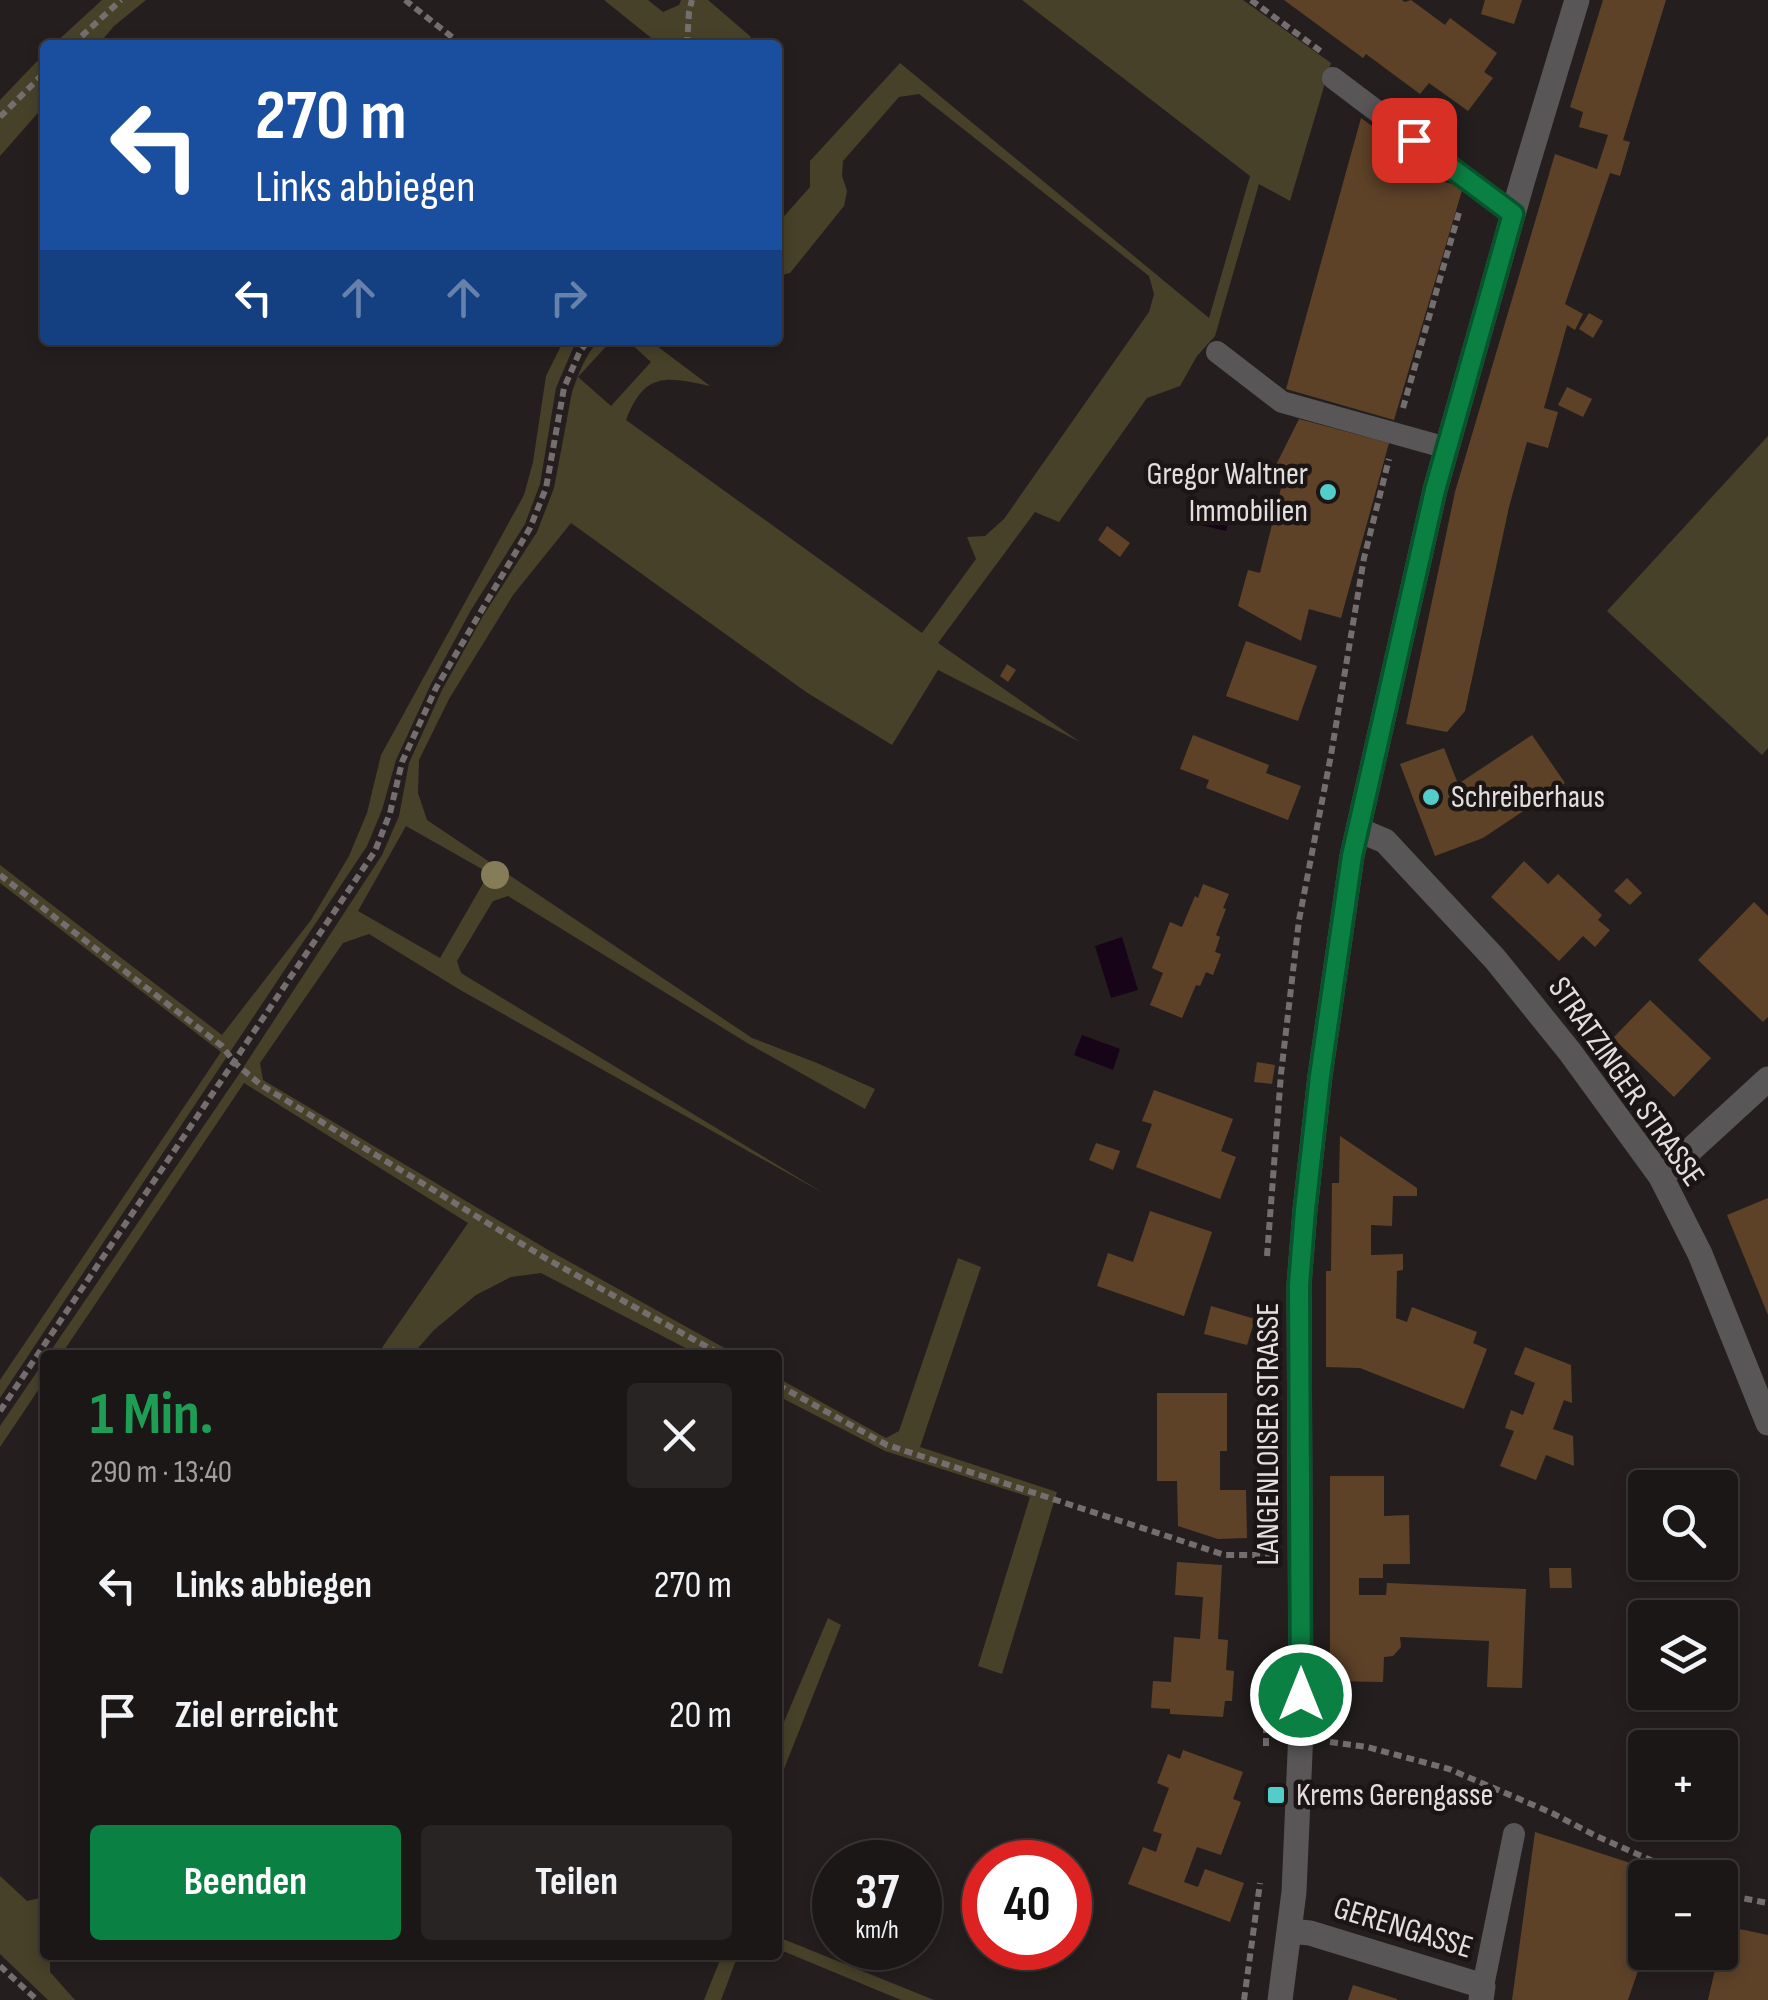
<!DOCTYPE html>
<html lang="de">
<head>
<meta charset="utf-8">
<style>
  body { margin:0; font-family:"Sofia Sans Condensed",sans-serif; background:#282423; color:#f1f3f6; height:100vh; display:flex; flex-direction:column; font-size:38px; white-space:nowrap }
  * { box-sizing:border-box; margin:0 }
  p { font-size:32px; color:#a09fa1 }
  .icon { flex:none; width:55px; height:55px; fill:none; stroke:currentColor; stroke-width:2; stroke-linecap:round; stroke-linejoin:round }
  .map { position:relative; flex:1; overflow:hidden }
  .sheet { position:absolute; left:40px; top:1350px; width:742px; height:610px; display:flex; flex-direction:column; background:#1b1716; border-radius:10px; box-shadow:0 5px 15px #0003,0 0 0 2px #393635 }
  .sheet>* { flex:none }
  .guide { position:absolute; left:40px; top:40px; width:742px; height:305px; border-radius:10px; box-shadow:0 5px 15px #0003,0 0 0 2px #393635; background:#1a4fa0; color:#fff; overflow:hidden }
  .tools { position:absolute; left:1628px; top:1470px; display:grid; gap:20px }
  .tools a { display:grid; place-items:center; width:110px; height:110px; border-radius:10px; background:#1b1716; box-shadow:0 5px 15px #0003,0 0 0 2px #393635; font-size:50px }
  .speed { position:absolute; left:812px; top:1840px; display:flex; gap:20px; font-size:50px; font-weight:700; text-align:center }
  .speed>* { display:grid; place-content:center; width:130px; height:130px; border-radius:50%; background:#1b1716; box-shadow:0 5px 15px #0003,0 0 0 2px #393635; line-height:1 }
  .speed small { font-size:25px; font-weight:400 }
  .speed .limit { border:15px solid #d22; background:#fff; color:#111 }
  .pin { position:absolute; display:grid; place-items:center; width:85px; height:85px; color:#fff; margin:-42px; border-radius:20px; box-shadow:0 5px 15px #0006 }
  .me { position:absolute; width:110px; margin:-55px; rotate:0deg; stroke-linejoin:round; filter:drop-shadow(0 0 8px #0008) }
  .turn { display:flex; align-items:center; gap:35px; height:210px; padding:0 50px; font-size:45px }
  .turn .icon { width:130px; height:130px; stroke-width:2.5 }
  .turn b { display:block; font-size:70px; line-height:85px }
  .lanes { display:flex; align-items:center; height:95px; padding:0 50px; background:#0003; justify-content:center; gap:50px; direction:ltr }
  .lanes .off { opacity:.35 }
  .round { display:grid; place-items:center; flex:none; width:105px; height:105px; border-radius:10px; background:#282423 }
  .headline { display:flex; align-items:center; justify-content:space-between; height:170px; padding:0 50px }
  h1 { font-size:60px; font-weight:700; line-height:75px; color:#1e9e55 }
  .action { display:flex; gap:20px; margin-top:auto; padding:20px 50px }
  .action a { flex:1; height:115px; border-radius:10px; background:#0b8043; color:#fff; font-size:40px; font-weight:700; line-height:115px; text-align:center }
  .action a+a { background:#282423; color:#f1f3f6 }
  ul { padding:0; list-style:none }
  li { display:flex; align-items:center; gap:30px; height:130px; padding:0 50px }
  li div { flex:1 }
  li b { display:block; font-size:38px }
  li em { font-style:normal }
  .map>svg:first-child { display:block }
  .green { fill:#474129; fill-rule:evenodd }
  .water { fill:#180419 }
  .building { fill:#5e4228 }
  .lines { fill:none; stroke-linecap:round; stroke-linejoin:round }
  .path { stroke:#746f6e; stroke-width:6; stroke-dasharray:8 5; stroke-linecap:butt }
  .service { stroke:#595657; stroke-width:22 }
  .minor { stroke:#595657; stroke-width:25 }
  .tertiary { stroke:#595657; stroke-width:25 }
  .tree { fill:#877c58 }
  .route-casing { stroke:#07532c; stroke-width:25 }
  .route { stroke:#0b8043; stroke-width:18 }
  .poi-dot { fill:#53cdc9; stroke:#1b1615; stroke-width:4 }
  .labels { text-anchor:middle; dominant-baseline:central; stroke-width:9; stroke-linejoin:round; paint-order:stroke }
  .poi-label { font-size:32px; fill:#e3dfde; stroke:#1b1615; text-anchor:start }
  .street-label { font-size:32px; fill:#e3dfde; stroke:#1b1615 }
</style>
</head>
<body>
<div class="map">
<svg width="1768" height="2000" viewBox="0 0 1768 2000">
  <rect width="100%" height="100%" fill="#241f1e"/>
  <!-- green -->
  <g class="green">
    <path d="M102,0H146L114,26L98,45H53Z"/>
    <path d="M604,0H648L663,12L679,5L681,0H708L751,37L745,45H660Z"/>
    <path d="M1022,0H1243L1331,63L1290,201L1259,184L1215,336L1197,356L1180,386L1147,398L1059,522L1035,512L938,643L1080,742L938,670L892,745L806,692L571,523L513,595L449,699L419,760L418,793L427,820L752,1038L817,1063L875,1089L865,1109L749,1044L508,896L493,901L457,961L461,973L825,1194L462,991L369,934L343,943L260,1063L263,1080L550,1251L737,1355H699L541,1273L511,1277L476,1295L434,1330L412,1355H377L468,1223L244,1083L61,1355H48L237,1077L382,855L399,816L409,763L442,690L483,616L537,532L554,488L572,392C579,372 585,356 599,340H612L578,377L611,406L651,362L627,340H649L710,386C666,377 645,371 626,420L922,633L976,559L967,537L985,536L1004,519L1149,312L1154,294L1149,276L919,94L899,97L843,161L842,176L847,191L844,206L790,273L778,276V223L810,187V161L900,63L1209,318L1250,176ZM406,826L489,873L440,958L358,911Z"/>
    <path d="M45,53V105L0,156V100Z"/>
    <path d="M564,340H578L574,346L556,388L540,484L525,524L471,610L431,684L396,760L382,810L367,846L0,1398V1380L221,1052L0,883V865L222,1035L311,920L349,856L367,813L381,755L524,495L533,462L546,376Z"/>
    <path d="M1768,436V748L1762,755L1607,611Z"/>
    <path d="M958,1258L981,1267L920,1447L1057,1492L1002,1674L978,1666L1030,1497L885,1451L778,1396V1378L886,1438L899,1431Z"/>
    <path d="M45,1360V1380L0,1447V1426Z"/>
    <path d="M828,1618L841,1625L778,1784V1736Z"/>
    <path d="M0,1876L27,1901L45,1897V1955H50V1972L75,2000H48L0,1954Z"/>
    <path d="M778,1937L934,2000H901L778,1949Z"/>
    <path d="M722,1955H738L721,2000H704Z"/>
  </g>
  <!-- water -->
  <g class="water">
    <path d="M1191,504L1231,515L1226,531L1187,522Z"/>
    <path d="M1122,937L1138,990L1111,998L1095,946Z"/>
    <path d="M1082,1035L1120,1049L1113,1070L1074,1055Z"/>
  </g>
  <!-- building -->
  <g class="building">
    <path d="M1284,0H1402L1405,2L1411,0L1445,25L1450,18L1497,53L1484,72L1493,78L1468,111L1429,83L1420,94L1366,54L1363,58Z"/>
    <path d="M1485,0H1522L1514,24L1481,14Z"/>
    <path d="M1603,0H1666L1623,140L1630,142L1620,176L1610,173L1565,304L1583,314L1575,330L1567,325L1544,408L1558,412L1548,448L1527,442L1509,507L1465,711L1447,732L1406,724L1455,492L1555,154L1597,169L1608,135L1579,127L1583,112L1570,107Z"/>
    <path d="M1361,118L1407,151L1401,170L1463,187L1394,420L1286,389Z"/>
    <path d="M1589,313L1603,321L1593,338L1579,329Z"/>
    <path d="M1567,387L1592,399L1583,417L1558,405Z"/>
    <path d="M1299,419L1389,443L1341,618L1309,609L1301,641L1238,606L1248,570L1260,573L1281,488L1266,485Z"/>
    <path d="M1107,526L1130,543L1120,557L1098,540Z"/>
    <path d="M1246,641L1317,666L1298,721L1226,696Z"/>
    <path d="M1007,664L1016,670L1008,682L1000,676Z"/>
    <path d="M1193,735L1269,765L1266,773L1301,786L1288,820L1206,788L1209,780L1180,769Z"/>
    <path d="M1532,735L1565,783L1483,838L1435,856L1400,764L1444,748L1458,784Z"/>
    <path d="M1524,861L1548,884L1558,874L1602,915L1598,920L1610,930L1595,947L1583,936L1559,961L1491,897Z"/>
    <path d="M1627,878L1642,893L1630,905L1614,891Z"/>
    <path d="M1203,884L1229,894L1223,908L1226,909L1216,935L1220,937L1215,952L1221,954L1213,975L1206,972L1200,986L1196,985L1182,1018L1150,1005L1163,973L1152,968L1170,922L1182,927L1195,896L1198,898Z"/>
    <path d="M1754,902L1768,916V1017L1763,1022L1698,960Z"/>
    <path d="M1650,1000L1711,1058L1674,1097L1613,1038Z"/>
    <path d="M1257,1062L1275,1065L1272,1084L1254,1082Z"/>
    <path d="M1154,1090L1233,1119L1221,1151L1236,1157L1220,1199L1136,1167L1152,1124L1142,1121Z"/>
    <path d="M1340,1136L1417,1188V1196H1393L1392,1226L1371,1225V1255L1403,1254V1270L1397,1271L1396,1318L1407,1322L1412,1307L1477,1332L1473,1343L1487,1349L1464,1409L1360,1368L1326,1367V1271H1331L1332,1183H1339Z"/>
    <path d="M1096,1143L1120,1151L1113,1170L1089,1160Z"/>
    <path d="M1768,1198V1315L1727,1215Z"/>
    <path d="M1150,1211L1212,1232L1184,1316L1097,1286L1108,1253L1133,1262Z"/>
    <path d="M1211,1306L1255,1319L1247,1345L1204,1334Z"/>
    <path d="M1525,1347L1571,1365L1572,1403L1564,1400L1553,1429L1573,1436L1574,1466L1546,1455L1536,1480L1500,1466L1514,1431L1505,1428L1511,1410L1523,1415L1535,1383L1514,1374Z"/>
    <path d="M1157,1393H1227V1451H1220V1490H1246L1247,1538L1218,1539L1178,1526L1177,1481H1157Z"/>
    <path d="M1330,1476H1384V1516L1409,1515L1410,1564H1383V1578H1359V1595H1386L1387,1583L1526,1589L1522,1688L1487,1687L1489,1641L1400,1637L1401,1647L1393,1656L1384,1657L1383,1682L1330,1681Z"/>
    <path d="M1177,1562L1222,1565L1218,1639L1228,1640L1226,1670L1234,1671L1232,1701H1225L1223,1717L1170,1714V1709L1151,1708L1153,1681L1171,1682L1174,1637L1200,1639L1203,1597L1175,1595Z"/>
    <path d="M1549,1568H1571L1572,1588H1550Z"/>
    <path d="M1183,1750L1243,1772L1233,1799L1241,1802L1221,1855L1197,1847L1184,1882L1198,1887L1205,1869L1244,1883L1230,1922L1128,1884L1143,1847L1156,1852L1162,1834L1153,1831L1169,1788L1157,1783L1168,1754L1180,1759Z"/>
    <path d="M1535,1832L1658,1872L1656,1878H1645V1911L1636,1939L1645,1942V1950L1628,2000H1512Z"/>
    <path d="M1704,1863L1725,1872L1723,1878L1699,1876Z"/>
    <path d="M1725,1926L1768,1935V2000H1708Z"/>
    <path d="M1353,1985L1397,1999V2000H1348Z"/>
  </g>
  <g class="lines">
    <!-- path -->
    <g class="path">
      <path d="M405,0L462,45"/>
      <path d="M1251,0L1322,52"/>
      <path d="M72,45L121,0"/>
      <path d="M687,45L689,12L692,0"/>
      <path d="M0,117L45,72"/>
      <path d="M1403,408L1460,209"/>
      <path d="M0,875L222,1046L235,1063L261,1085L545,1258L722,1355"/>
      <path d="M1267,1256L1281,1074L1299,920L1331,755L1364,558L1389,459"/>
      <path d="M1264,1303L1262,1351L1265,1511"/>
      <path d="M778,1385L887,1445L1225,1555H1270"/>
      <path d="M0,1411L375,851L390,813L402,762L436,688L530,528L546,488L564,388L580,351L589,340"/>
      <path d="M1330,1742L1367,1747L1449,1769L1552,1813L1596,1836L1692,1878"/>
      <path d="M1266,1746V1658"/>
      <path d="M1720,1890L1736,1897L1768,1903"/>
      <path d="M0,1966L37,2000"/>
      <path d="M1244,2000L1260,1883"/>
    </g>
    <!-- service -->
    <g class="service">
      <path d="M1333,78L1513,214"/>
      <path d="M1217,352L1282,402L1447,448"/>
      <path d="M1483,1986L1514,1834"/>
    </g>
    <!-- minor -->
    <g class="minor">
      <path d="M1359,830L1385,841L1495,959L1570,1052L1661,1177L1700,1254L1768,1423"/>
      <path d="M1661,1177L1768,1079"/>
      <path d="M1290,1931L1310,1933L1483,1986L1481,2000"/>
    </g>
    <!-- tertiary -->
    <path class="tertiary" d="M1280,2000L1294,1892L1301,1730L1299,1285L1305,1210L1320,1076L1352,856L1435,490L1523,179L1577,0"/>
  </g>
  <!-- trees -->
  <circle class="tree" cx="495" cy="875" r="14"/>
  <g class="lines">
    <defs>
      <path id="route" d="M1301,1695L1299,1285L1305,1210L1320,1076L1352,856L1435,490L1513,214L1414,140"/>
    </defs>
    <!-- route casing -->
    <use href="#route" class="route-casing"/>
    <!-- route -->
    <use href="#route" class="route"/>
  </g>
  <!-- markers -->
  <g class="poi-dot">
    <circle cx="1328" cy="492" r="10"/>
    <circle cx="1431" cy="797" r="10"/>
    <rect x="1266" y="1785" width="20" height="20" rx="5"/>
  </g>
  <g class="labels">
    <!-- poi labels -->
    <g class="poi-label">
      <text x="1308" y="474" text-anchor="end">Gregor Waltner<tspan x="1308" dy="37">Immobilien</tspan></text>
      <text x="1451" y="797">Schreiberhaus</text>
      <text x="1296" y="1795">Krems Gerengasse</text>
    </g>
    <!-- street labels -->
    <g class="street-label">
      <text transform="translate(1626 1082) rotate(55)">STRATZINGER STRASSE</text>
      <text transform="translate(1268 1434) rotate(-90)">LANGENLOISER STRASSE</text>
      <text transform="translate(1403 1928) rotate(17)">GERENGASSE</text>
    </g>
  </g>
</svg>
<div class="tools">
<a><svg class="icon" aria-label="search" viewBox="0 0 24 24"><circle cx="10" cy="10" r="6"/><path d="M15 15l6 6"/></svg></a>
<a><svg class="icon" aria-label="layers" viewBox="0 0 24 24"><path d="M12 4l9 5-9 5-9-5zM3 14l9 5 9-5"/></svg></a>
<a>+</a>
<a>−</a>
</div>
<div class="speed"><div>37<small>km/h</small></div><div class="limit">40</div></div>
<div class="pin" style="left:1414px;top:140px;background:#d93025"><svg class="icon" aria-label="arrive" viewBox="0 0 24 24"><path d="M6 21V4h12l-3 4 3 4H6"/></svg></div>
<svg class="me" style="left:1301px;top:1695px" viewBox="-20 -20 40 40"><circle r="17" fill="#0b8043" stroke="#fff" stroke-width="3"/><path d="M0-11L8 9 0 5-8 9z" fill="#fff"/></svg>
<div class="guide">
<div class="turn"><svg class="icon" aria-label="left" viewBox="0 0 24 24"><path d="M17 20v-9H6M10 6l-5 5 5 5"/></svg><div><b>270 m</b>Links abbiegen</div></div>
<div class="lanes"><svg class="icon" aria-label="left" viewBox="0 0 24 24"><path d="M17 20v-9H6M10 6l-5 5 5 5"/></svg><svg class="icon off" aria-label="ahead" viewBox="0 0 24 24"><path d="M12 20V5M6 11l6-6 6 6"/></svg><svg class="icon off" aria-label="ahead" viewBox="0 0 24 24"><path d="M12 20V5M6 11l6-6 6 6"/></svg><svg class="icon off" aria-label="right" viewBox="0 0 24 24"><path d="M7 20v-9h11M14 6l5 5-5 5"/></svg></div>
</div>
<section class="sheet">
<div class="headline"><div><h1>1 Min.</h1><p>290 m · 13:40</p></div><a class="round"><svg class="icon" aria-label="close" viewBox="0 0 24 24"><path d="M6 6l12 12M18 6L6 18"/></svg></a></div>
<ul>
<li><svg class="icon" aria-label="left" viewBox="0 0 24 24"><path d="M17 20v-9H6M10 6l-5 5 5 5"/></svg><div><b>Links abbiegen</b></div><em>270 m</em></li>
<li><svg class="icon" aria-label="arrive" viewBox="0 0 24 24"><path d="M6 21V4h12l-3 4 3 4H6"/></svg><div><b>Ziel erreicht</b></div><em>20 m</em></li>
</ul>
<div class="action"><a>Beenden</a><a>Teilen</a></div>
</section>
</div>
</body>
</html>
